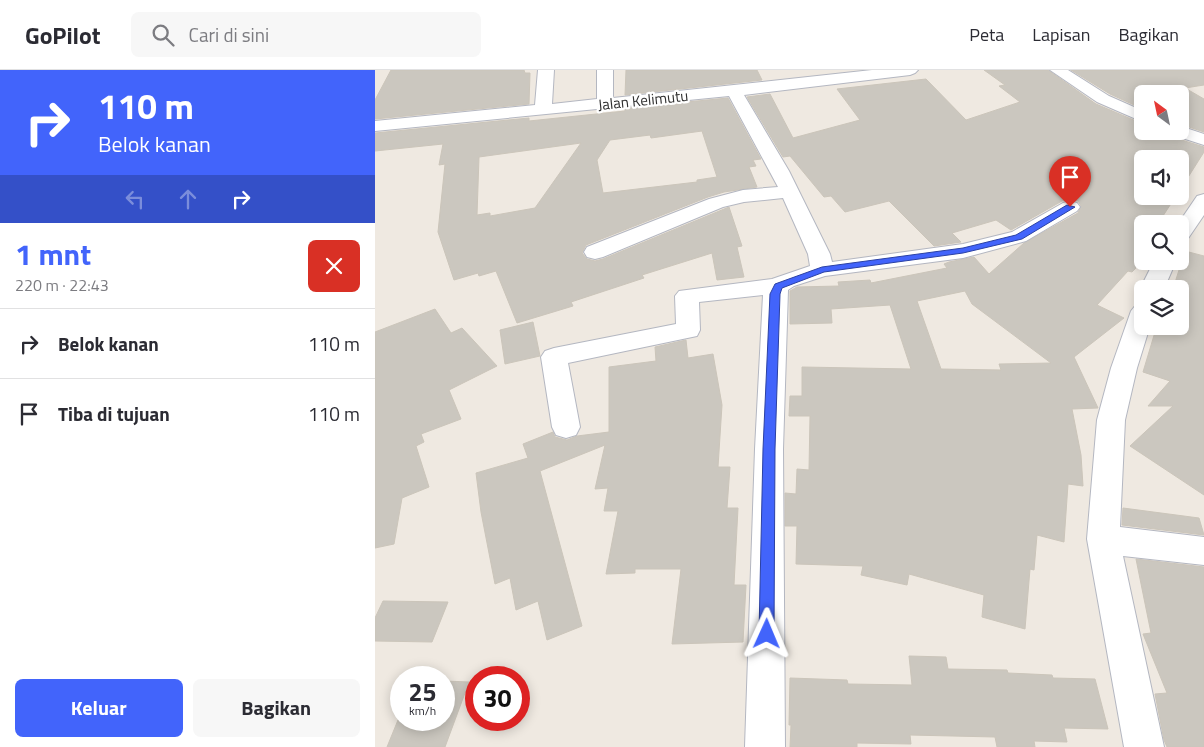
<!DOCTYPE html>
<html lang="id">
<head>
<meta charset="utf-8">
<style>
  body { margin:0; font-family:"Titillium Web",sans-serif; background:#f7f7f7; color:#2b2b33; height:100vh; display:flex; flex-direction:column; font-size:19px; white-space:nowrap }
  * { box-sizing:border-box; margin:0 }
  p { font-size:16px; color:#7c7c81 }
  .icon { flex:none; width:28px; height:28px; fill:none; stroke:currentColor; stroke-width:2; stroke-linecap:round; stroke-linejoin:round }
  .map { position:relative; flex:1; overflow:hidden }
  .side { display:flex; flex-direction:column; background:#fff; width:375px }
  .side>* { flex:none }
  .guide { background:#4264fb; color:#fff; overflow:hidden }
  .needle { width:32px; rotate:327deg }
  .tools { position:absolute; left:759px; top:15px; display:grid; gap:10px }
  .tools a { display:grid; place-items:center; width:55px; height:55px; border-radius:8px; background:#fff; box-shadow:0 2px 12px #0003; font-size:25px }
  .speed { position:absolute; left:15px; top:596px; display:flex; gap:10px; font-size:25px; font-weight:700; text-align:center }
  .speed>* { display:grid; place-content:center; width:65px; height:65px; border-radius:50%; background:#fff; box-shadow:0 2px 12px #0003; line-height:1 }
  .speed small { font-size:12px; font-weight:400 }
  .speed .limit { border:8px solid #d22; background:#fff; color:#111 }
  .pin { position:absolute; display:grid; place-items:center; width:42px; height:42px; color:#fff; margin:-51px -21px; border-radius:50% 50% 50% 0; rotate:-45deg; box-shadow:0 0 5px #0007 }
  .pin .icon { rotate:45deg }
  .me { position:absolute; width:55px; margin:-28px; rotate:1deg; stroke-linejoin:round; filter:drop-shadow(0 0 4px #0008) }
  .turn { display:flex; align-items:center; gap:18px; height:105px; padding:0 15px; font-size:22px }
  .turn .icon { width:65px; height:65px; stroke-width:2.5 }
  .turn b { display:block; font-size:35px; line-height:42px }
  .lanes { display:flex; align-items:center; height:48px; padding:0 15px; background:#0003; justify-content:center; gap:25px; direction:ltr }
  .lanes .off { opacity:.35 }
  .round { display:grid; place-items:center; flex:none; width:52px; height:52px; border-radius:8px; background:#f7f7f7 }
  .summary { display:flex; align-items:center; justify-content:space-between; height:85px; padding:0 15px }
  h1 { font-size:30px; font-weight:700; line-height:38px; color:#4264fb }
  .primary-button { display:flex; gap:10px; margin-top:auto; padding:10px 15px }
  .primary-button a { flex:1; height:58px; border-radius:8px; background:#4264fb; color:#fff; font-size:20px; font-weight:700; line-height:58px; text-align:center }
  .primary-button a+a { background:#f7f7f7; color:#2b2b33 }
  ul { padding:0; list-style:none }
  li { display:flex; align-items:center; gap:15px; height:70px; padding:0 15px; border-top:1px solid #e1e1e2 }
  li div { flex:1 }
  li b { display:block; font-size:19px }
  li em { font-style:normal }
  header { display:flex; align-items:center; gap:30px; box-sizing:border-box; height:70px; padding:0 25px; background:#fff; border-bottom:1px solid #e1e1e2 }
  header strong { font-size:24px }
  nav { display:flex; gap:28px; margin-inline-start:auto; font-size:18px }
  .search { width:350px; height:45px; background:#f7f7f7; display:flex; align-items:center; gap:12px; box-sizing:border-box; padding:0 18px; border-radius:8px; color:#7c7c81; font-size:19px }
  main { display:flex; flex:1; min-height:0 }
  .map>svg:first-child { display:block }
  .building { fill:#cbc7bf; stroke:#cbc5ba; fill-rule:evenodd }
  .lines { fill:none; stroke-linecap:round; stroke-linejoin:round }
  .minor-casing { stroke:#b4b7c1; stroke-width:2 }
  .minor { fill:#fff; fill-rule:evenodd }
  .route { fill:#4264fb; stroke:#2b41a3 }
  .labels { text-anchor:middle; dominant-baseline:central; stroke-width:4.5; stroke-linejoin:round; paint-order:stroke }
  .far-street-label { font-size:15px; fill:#2e2e2e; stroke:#fff }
</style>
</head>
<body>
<header>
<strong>GoPilot</strong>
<div class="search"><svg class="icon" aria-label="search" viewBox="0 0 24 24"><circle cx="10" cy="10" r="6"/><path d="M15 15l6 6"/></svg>Cari di sini</div>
<nav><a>Peta</a><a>Lapisan</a><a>Bagikan</a></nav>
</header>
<main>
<section class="side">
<div class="guide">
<div class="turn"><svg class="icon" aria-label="right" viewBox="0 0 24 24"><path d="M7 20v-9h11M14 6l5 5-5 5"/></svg><div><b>110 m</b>Belok kanan</div></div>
<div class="lanes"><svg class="icon off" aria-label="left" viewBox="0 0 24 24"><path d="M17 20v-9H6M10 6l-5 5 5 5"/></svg><svg class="icon off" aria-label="ahead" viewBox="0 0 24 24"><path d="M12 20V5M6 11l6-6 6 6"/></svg><svg class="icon" aria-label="right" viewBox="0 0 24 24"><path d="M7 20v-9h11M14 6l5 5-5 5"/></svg></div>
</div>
<div class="summary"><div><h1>1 mnt</h1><p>220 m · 22:43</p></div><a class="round" style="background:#d93025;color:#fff"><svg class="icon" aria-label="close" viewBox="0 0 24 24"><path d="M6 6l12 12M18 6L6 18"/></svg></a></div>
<ul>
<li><svg class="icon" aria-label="right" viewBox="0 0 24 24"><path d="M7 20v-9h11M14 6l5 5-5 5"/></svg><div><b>Belok kanan</b></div><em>110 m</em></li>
<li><svg class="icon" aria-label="arrive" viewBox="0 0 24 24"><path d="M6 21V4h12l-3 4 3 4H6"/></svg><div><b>Tiba di tujuan</b></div><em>110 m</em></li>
</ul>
<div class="primary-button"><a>Keluar</a><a>Bagikan</a></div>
</section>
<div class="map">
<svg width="829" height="677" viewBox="0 0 829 677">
  <rect width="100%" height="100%" fill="#efe9e1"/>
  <!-- building -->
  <g class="building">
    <path d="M16,0H149L150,3H155L154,34L0,49V30Z"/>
    <path d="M251,0H382L387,10L250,25Z"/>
    <path d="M609,0H673L721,34L768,54V61H794L797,67L829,77V82L805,120V89H768V126H801L784,152L768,146V191L757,202L753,201L722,235L749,248L699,287L723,338L697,339L706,385L708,416L693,414L689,472L662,465L659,500L655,499L650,559L607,547L609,525L534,504L532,515L486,505L488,496L421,494L422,456H410V423L421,424L422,399L434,400L435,346H414L415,326H427V297L536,299L515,235L456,239L457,253L415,254V221L422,217L464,216L463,212L495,210L496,213L572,198L569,194L574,192L599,187L614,204L649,173L703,143L706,136L703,131L694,129L687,131L636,160L621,150L577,163L586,172L559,176L514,131L470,142L456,126L449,127L415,86L408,87L372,27L395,24L418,68L485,50L462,19L551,9L591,50L645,32L624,16L630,15ZM590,221L597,234L676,293L624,294L626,300L566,299L542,231Z"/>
    <path d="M696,0H829V15L810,18L829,29V62L805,54V24H768V39L735,24Z"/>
    <path d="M353,28L386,89L378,90L381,96L374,97L382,117L349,122L333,127L211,175L207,183L212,189L220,191L228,189L354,137L367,176L362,177L369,207L342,210L337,183L267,205L269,208L196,232L198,236L142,253L121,201L104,206L103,203L79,210L63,162L70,94L64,95L68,74L0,81V63L154,48V51L250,41V38ZM327,61L342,107L322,110V112L228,123L222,90L235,70L275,65L276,68ZM206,73L160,138L115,146V143L102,145L104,87Z"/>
    <path d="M810,181L829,186V425L755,376L798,336H773L795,311L768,302L780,262L783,263L785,256H805V219H798Z"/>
    <path d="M60,239L76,263L87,258L122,296L74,320L86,349L46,364L49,372L41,376L54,417L27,428L19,474L0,478V262Z"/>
    <path d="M158,252L165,286L130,294L125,260Z"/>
    <path d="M311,270L313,288L338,284L347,335L343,397H355L352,438H363L359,515H371L368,572L297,574L306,499H260V503L231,504L243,441H229L233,418L220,419L230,375L165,401L207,556L172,570L163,531L141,540L135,508L120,514L106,442L101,403L153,388L148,374L178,362L180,367L192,370L202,366L234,362V297L281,291L280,277Z"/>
    <path d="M748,438L824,448L829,465L747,455Z"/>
    <path d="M761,489L829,497V677H792L789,670L780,624L792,623L768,564L776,563Z"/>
    <path d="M8,531L73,532L57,572L0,571V548Z"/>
    <path d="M534,586L571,587L573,599L632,600L633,603L677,605L678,608L720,609L733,659L689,658L692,672L659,671L660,677H622L620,667L535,665L536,674L482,673V677H415L416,655H414L415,608L472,610L473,614L537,615Z"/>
    <path d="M69,611L94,612L70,677H12L23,650H69Z"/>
  </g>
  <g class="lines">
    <defs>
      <g id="minor">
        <path d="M163,0H179L177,34L222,29V0H238V28L497,0H543L540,3L535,5L369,25L414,101L455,184L457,192L588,174L637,162L688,133L695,131L702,133L705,137L702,141L651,171L588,188L450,206L419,216L413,220L408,379L410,677H370L380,379L388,225L324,232L325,260L322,266L193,293L205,357L201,365L191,368L181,365L177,357L166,287L170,281L179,278L301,254L300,226L304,221L397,209L435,196L433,184L408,128L369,132L348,137L228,187L220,189L212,187L209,182L212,177L334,129L368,120L403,117L354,26L0,61V51L160,35Z"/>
        <path d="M675,0H693L734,26L768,41V52L722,32Z"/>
        <path d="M805,56L829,64V75L798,65L796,61H805Z"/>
        <path d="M829,124V145L812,170L805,172V154H803L822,126Z"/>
        <path d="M779,191H801L789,219H768V222L765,219Z"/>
        <path d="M768,233V256H775L762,298L750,350L745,457L829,467V495L748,486L789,677H749L712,469L722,350L736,298L756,241L760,236Z"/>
      </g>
    </defs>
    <!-- minor casing -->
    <use href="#minor" class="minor-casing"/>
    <!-- minor -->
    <use href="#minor" class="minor"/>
  </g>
  <!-- route -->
  <path class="route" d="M692,135L700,137L647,169L588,183L449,202L407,218L405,224L400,379L399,564L397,569L392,571L387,569L384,564L388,379L395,224L400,214L447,197L588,178L641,165Z"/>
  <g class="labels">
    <!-- far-street labels -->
    <g class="far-street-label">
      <text transform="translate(268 30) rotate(-6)">Jalan Kelimutu</text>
    </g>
  </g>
</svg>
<div class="tools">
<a><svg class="needle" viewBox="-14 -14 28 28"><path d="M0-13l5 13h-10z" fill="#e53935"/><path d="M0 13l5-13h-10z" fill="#7c7c81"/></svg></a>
<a><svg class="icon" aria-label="sound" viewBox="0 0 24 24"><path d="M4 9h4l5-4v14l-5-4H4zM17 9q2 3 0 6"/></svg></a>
<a><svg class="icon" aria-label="search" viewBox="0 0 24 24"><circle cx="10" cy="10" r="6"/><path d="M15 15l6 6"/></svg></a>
<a><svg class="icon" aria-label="layers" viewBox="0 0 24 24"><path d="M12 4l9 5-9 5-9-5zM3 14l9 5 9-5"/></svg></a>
</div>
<div class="speed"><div>25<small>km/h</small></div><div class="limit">30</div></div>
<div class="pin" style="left:695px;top:137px;background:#d93025"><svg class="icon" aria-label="arrive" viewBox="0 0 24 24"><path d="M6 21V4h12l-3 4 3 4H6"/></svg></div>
<svg class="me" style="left:392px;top:564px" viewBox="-20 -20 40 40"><path d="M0-17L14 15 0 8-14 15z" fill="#4264fb" stroke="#fff" stroke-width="4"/></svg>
</div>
</main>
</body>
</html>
